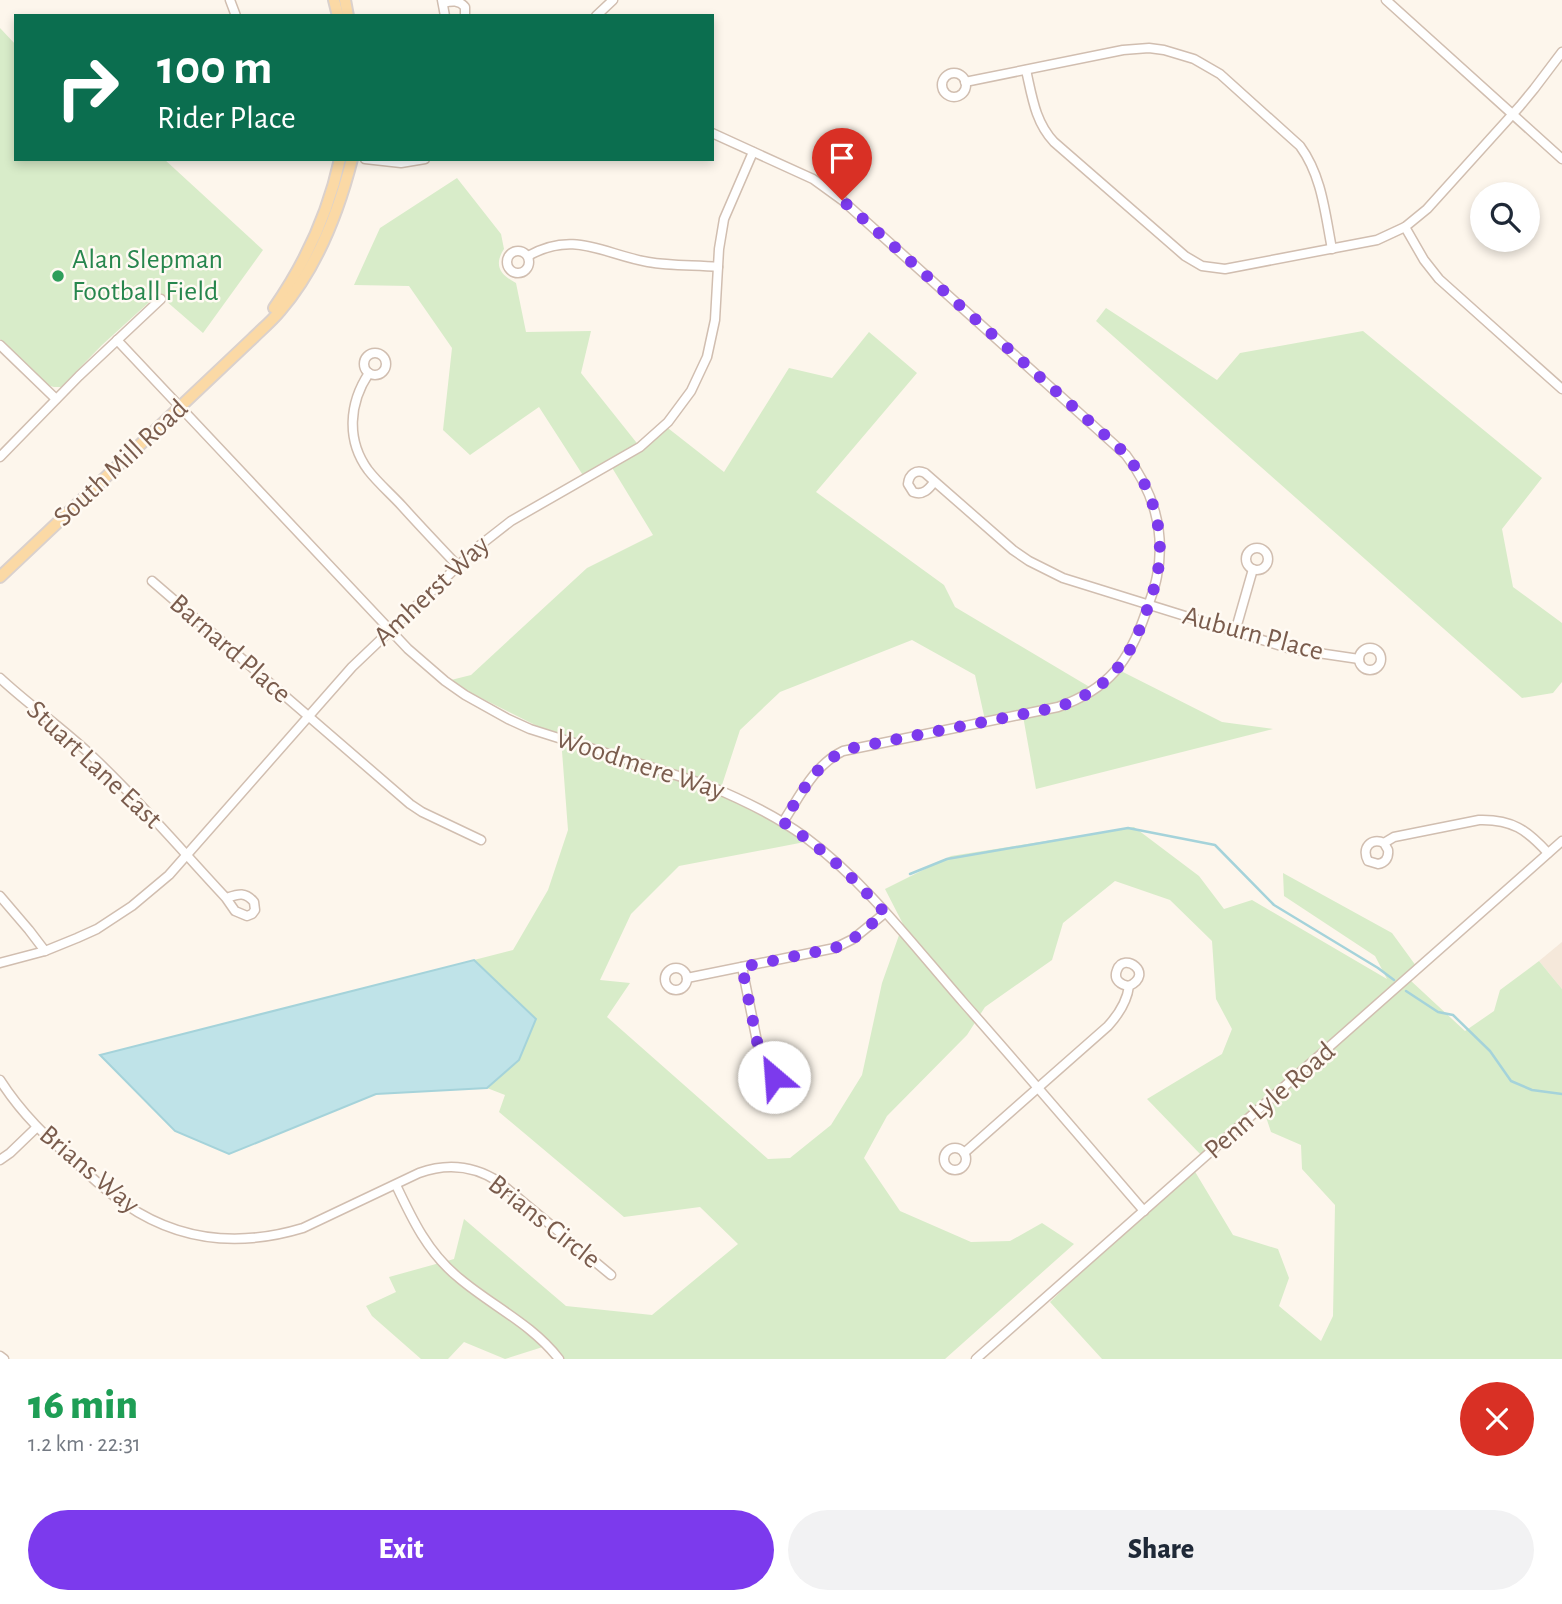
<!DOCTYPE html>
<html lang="en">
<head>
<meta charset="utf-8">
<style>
  body { margin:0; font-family:"Alegreya Sans",sans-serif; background:#f2f2f3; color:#1f2937; height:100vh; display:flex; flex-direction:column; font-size:26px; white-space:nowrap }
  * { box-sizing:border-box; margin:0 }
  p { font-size:23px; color:#747a83 }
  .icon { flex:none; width:38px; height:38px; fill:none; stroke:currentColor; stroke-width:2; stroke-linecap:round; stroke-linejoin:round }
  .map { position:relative; height:1359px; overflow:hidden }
  .panel { display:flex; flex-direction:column; background:#fff; flex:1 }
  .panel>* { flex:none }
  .hud { position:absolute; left:14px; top:14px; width:700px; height:147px; border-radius:0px; box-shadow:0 4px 10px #0003; background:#0b6e4f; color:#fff; overflow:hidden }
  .buttons { position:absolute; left:1470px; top:182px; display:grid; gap:14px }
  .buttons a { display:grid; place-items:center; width:70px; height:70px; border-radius:50%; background:#fff; box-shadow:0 4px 10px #0003; font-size:35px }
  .pin { position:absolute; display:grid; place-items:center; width:60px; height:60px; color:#fff; margin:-72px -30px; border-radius:50% 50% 50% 0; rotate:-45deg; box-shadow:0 0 7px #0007 }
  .pin .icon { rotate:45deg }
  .me { position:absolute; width:77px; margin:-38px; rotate:333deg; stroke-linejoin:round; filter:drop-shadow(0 0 5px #0008) }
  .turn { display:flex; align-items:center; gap:24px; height:147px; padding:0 28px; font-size:32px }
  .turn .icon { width:91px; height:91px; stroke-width:2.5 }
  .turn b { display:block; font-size:49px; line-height:60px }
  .round { display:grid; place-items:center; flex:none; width:74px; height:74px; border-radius:37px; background:#f2f2f3 }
  .summary { display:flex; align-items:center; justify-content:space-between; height:119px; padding:0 28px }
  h1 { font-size:42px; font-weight:800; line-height:52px; color:#1e9e55 }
  .button { display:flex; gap:14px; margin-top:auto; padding:14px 28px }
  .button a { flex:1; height:80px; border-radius:42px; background:#7c3aed; color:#fff; font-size:28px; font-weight:800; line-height:80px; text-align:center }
  .button a+a { background:#f2f2f3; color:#1f2937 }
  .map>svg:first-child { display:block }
  .residential { fill:#f5e8da }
  .green { fill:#d8ecc9 }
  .water { fill:#bfe3e8; stroke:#a5d3da; stroke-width:2 }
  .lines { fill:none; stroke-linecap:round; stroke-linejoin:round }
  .stream { stroke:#a5d3da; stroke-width:2.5 }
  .minor-casing { stroke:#d1beb0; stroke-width:11 }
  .major-casing { stroke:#dad1cd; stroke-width:14 }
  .minor { stroke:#fff; stroke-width:8 }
  .major { stroke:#fbd9a5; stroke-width:10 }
  .route { stroke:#7c3aed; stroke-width:12; stroke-dasharray:0 21.6 }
  .leisure-dot { fill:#2e9e5b; stroke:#fffaf3; stroke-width:2.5 }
  .labels { text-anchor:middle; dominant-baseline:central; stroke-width:5; stroke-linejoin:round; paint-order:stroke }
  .leisure-label { font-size:28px; fill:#27864d; stroke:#fffaf3; text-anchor:start }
  .street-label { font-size:28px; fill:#7a5c4d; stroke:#fffaf3 }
</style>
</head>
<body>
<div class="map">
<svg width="1562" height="1359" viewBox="0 0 1562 1359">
  <rect width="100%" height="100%" fill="#fdf6ec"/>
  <!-- residential -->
  <path class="residential" d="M1562,942V989L1539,961Z"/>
  <!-- green -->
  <g class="green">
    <path d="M0,28L16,45V159H164L263,250L203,333L158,294L102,345L61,387H54L47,385L0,339Z"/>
    <path d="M457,178L501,234L504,249C493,266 501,275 516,283L526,332L591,331L581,373L640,447L664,425L724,472L789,368L832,378L869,332L917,373L816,492L944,585L955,607L1093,689L1117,669L1222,722L1273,729L1036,789L1023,716L985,720L975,675L912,640L780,692L740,730L721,788L810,841L679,866L631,914L600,980L630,983L607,1017L768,1159L790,1158L831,1125L862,1075L882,983L903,924L885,889L951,856L1134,827L1199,876L1224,909L1252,900L1387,979L1375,956L1284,896L1283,873L1392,933L1419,970L1410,980L1465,1031L1494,1011L1500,990L1539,961L1562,989V1359H1102L1050,1302L1191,1165L1233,1235L1278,1249L1289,1278L1279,1306L1321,1341L1333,1316L1335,1205L1302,1169L1301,1145L1271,1132L1262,1105L1202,1156L1147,1099L1222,1054L1232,1029L1216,999L1212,941L1170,900L1115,881L1063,923L1052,960L985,1007L967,1035L887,1116L864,1158L900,1211L971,1242L1010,1241L1042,1223L1074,1244L945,1359H558L549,1345L505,1359L464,1342L448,1359H421L372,1316L366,1306L396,1292L389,1277L454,1259L464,1219L566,1306L652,1315L738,1244L700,1207L624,1217L499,1112L505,1095L487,1088L519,1060L536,1019L474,960L513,950L548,890L568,830L561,738L447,681L471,675L587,568L653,535L611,466L586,480L539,407L470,455L443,430L452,348L409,286L354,285L380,228Z"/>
    <path d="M1106,308L1217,380L1240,353L1363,331L1542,478L1502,529L1513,587L1562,623V682L1553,693L1522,698L1096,321Z"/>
  </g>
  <!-- water -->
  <path class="water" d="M474,960L536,1019L519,1060L487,1088L376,1094L229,1154L175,1131L100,1055Z"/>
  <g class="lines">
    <!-- stream -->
    <g class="stream">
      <path d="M910,874L947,859L1128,828L1215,845L1274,905L1378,968L1394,980"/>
      <path d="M1406,991L1438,1012L1453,1015L1490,1051L1511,1081L1532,1090L1562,1094"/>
    </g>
    <defs>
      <g id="minor">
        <path d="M230,0L236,16"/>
        <path d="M442,0L445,16"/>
        <path d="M1386,0L1562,159"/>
        <path d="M443,3C452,1 459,0 465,7V16"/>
        <path d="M596,16L613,0"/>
        <path d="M1026,70C1032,96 1035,122 1054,142L1185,256L1202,266L1225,269L1377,240L1405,227L1427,209L1520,106L1534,89L1562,52"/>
        <circle cx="954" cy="85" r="12"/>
        <path d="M965,82L1123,50L1149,48L1164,50L1194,59L1220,74L1300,146C1322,176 1325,213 1332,249"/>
        <path d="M712,133L813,179L842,200L1126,455C1153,490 1166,532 1157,576C1155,588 1150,600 1146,612C1129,662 1109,689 1058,707L843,751C814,765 800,796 783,822"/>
        <path d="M365,159L401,163L425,159"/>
        <path d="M1405,227L1424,260L1439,279L1562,389"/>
        <circle cx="518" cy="262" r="11"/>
        <path d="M528,256C574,230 603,254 648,262C671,266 695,265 718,267"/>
        <path d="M117,340L408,649L445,681L465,695L508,719L530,729L707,785C741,799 775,815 805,837C865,881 914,946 963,1002C1024,1071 1084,1141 1144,1211"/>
        <path d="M0,345L56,399"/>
        <circle cx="375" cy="364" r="11"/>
        <path d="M369,373C349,403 346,440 368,470C378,483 391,494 402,506C420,526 439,546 458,566"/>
        <path d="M0,457L79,376L161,299"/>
        <path d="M934,482C929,489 923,496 913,492L908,484C909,474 916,469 925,473L1013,550L1029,561L1063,578L1291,649L1359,659"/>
        <circle cx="1257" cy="559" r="11"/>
        <path d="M152,581L410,804L422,812L481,840"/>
        <path d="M1235,632L1253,569"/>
        <circle cx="1370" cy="659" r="11"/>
        <path d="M0,678C30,706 64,729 94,758C141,802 182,851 226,898L235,911L247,916L252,914L255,910L254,902C245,891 238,894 226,898"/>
        <path d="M1384,843L1388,850C1389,858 1385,863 1378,864L1368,861C1361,848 1371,837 1384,843L1394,837L1479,820C1512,819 1527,830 1548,853"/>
        <path d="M0,896L29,930L45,951"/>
        <path d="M0,963L45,951L77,938L97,929L132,906L169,875L352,667L479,546L511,521L640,447L668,422L691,391L707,357L715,320L719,249L724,219L753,152"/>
        <path d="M742,967L763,1071L771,1077C778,1077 781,1074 783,1067L779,1059L772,1057L761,1058"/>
        <circle cx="676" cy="979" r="11"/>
        <path d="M687,978L835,948L853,939L885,913"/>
        <path d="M0,1080C23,1116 48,1138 79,1166C94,1179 108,1193 125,1204C180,1242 240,1247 303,1228L419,1173C447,1163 473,1165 499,1182L611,1275"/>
        <circle cx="955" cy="1159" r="11"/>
        <path d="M964,1153L1108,1026C1119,1014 1127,1002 1129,986C1155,974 1124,951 1117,970C1113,980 1121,985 1129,986"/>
        <path d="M0,1160L10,1153L36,1128"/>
        <path d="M396,1185C412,1219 428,1253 459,1278C492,1306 532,1324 559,1359"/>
        <path d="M0,1356L4,1359"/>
        <path d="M976,1359L1562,841"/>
      </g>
      <g id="major">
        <path d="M334,0L338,16"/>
        <path d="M345,0L348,16"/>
        <path d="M274,308C306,262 328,214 340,159"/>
        <path d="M0,577L253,338C262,329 272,321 280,311C317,268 338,214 352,159"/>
      </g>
    </defs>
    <!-- minor casing -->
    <use href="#minor" class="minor-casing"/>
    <!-- major casing -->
    <use href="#major" class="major-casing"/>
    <!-- minor -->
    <use href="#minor" class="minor"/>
    <!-- major -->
    <use href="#major" class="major"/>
  </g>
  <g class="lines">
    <!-- route -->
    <path class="route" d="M774,1077L767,1076L763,1071L742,967L835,948L853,939L885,913C854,878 822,848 783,822C803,792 816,759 853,748L1058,707C1112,688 1130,659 1148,607C1151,597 1155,587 1157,576C1166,532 1153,490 1126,454L842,200"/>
  </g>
  <!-- markers -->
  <circle class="leisure-dot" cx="58" cy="276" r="7"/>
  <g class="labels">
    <!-- leisure labels -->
    <g class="leisure-label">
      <text x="72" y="260">Alan Slepman<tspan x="72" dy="32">Football Field</tspan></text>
    </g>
    <!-- street labels -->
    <g class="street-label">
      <text transform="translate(121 463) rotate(-43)">South Mill Road</text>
      <text transform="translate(432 591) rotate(-43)">Amherst Way</text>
      <text transform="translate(1253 634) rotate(15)">Auburn Place</text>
      <text transform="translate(230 649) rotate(41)">Barnard Place</text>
      <text transform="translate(94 765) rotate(43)">Stuart Lane East</text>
      <text transform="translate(640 765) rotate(18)">Woodmere Way</text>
      <text transform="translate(1270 1101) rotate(-41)">Penn Lyle Road</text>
      <text transform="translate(89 1170) rotate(40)">Brians Way</text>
      <text transform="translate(544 1222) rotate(38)">Brians Circle</text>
    </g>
  </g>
</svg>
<div class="buttons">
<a><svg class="icon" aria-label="search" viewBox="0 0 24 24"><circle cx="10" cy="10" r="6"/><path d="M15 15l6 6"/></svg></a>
</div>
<div class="pin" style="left:842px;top:200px;background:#d93025"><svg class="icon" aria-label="arrive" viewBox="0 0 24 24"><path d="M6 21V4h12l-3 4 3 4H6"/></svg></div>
<svg class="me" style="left:774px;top:1077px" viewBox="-20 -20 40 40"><circle r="19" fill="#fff"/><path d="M0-13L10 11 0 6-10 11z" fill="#7c3aed"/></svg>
<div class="hud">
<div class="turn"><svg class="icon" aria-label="right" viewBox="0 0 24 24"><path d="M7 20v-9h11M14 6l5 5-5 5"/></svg><div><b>100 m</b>Rider Place</div></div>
</div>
</div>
<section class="panel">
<div class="summary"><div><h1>16 min</h1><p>1.2 km · 22:31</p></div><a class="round" style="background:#d93025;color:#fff"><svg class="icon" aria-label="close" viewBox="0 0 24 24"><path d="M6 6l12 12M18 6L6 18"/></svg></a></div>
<div class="button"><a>Exit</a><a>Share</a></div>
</section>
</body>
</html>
